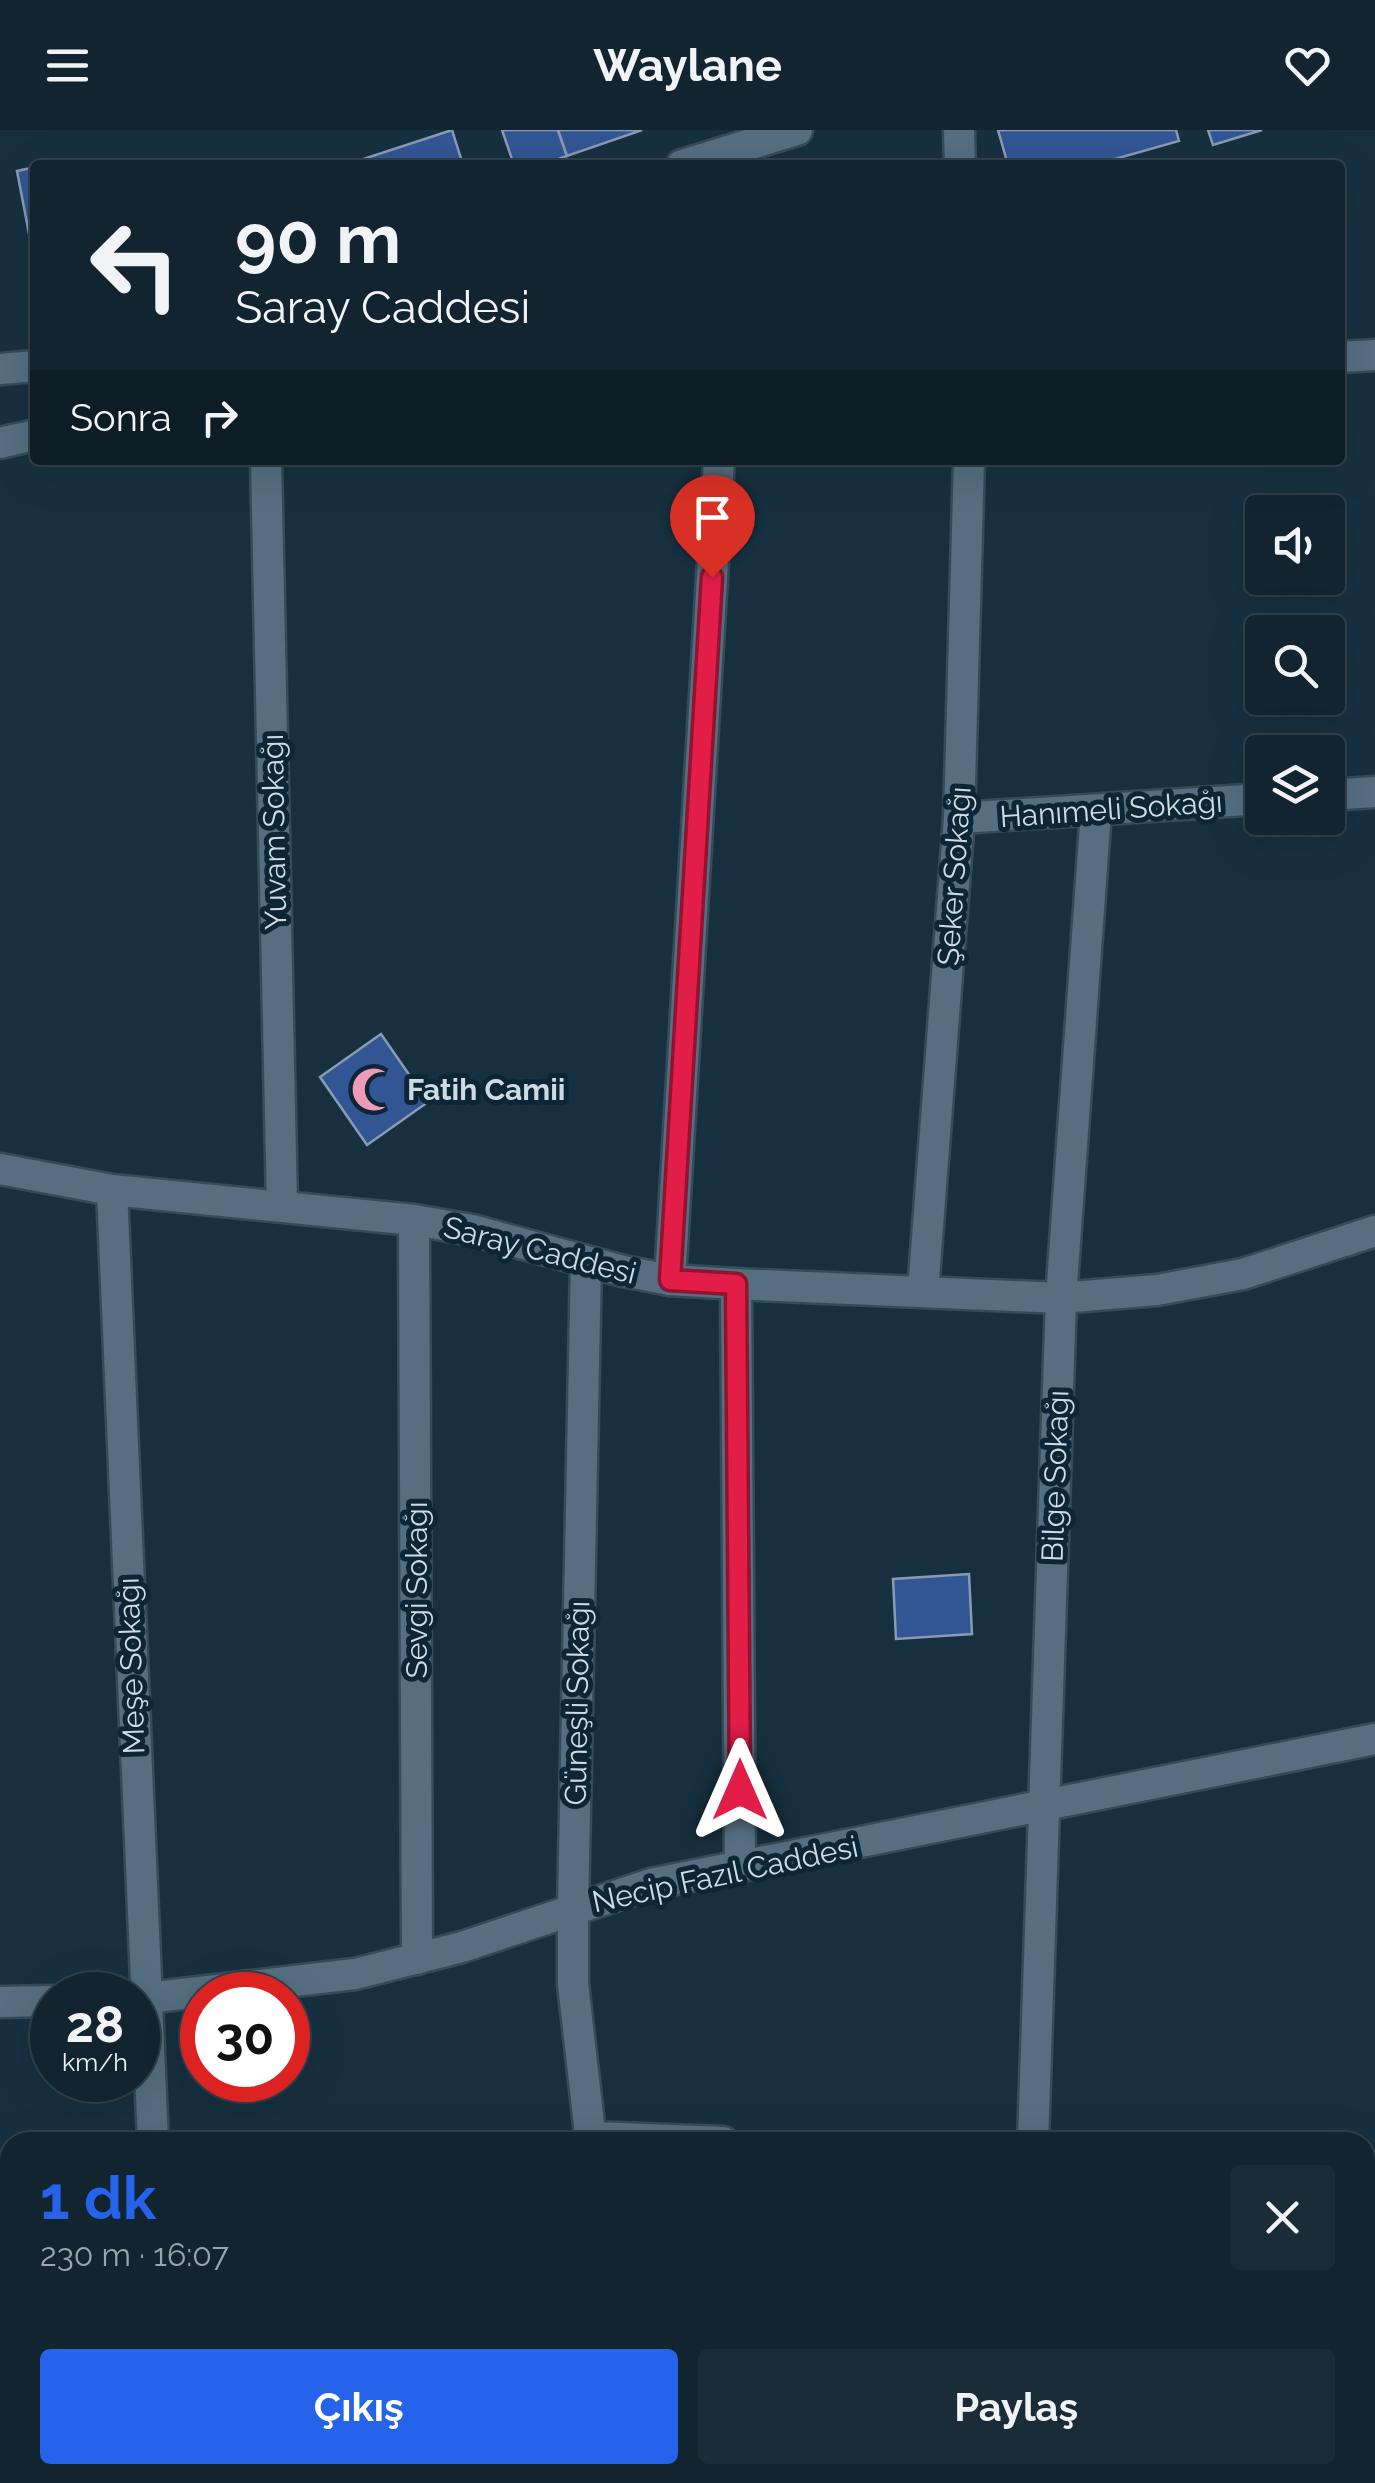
<!DOCTYPE html>
<html lang="tr">
<head>
<meta charset="utf-8">
<style>
  body { margin:0; font-family:Raleway,sans-serif; background:#1a2c37; color:#f1f3f6; height:100vh; display:flex; flex-direction:column; font-size:38px; white-space:nowrap }
  * { box-sizing:border-box; margin:0 }
  p { font-size:32px; color:#9ca4aa }
  .icon { flex:none; width:55px; height:55px; fill:none; stroke:currentColor; stroke-width:2; stroke-linecap:round; stroke-linejoin:round }
  .map { position:relative; flex:1; overflow:hidden }
  .side { position:absolute; left:0px; top:2002px; width:1375px; height:352px; display:flex; flex-direction:column; background:#11242f; border-radius:30px 30px 0 0; box-shadow:0 10px 40px #0002,0 0 0 2px #30414b }
  .side>* { flex:none }
  .banner { position:absolute; left:30px; top:30px; width:1315px; height:305px; border-radius:10px; box-shadow:0 10px 40px #0002,0 0 0 2px #30414b; background:#11242f; color:#f1f3f6; overflow:hidden }
  .fabs { position:absolute; left:1245px; top:365px; display:grid; gap:20px }
  .fabs a { display:grid; place-items:center; width:100px; height:100px; border-radius:10px; background:#11242f; box-shadow:0 10px 40px #0002,0 0 0 2px #30414b; font-size:50px }
  .speed { position:absolute; left:30px; top:1842px; display:flex; gap:20px; font-size:50px; font-weight:700; text-align:center }
  .speed>* { display:grid; place-content:center; width:130px; height:130px; border-radius:50%; background:#11242f; box-shadow:0 10px 40px #0002,0 0 0 2px #30414b; line-height:1 }
  .speed small { font-size:25px; font-weight:400 }
  .speed .limit { border:15px solid #d22; background:#fff; color:#111 }
  .pin { position:absolute; display:grid; place-items:center; width:85px; height:85px; color:#fff; margin:-102px -42px; border-radius:50% 50% 50% 0; rotate:-45deg; box-shadow:0 0 10px #0007 }
  .pin .icon { rotate:45deg }
  .me { position:absolute; width:110px; margin:-55px; rotate:0deg; stroke-linejoin:round; filter:drop-shadow(0 0 8px #0008) }
  .turn { display:flex; align-items:center; gap:35px; height:210px; padding:0 40px; font-size:45px }
  .turn .icon { width:130px; height:130px; stroke-width:2.5 }
  .turn b { display:block; font-size:70px; line-height:85px }
  .then { display:flex; align-items:center; height:95px; padding:0 40px; background:#0003; gap:20px; font-size:38px }
  .round { display:grid; place-items:center; flex:none; width:105px; height:105px; border-radius:10px; background:#1a2c37 }
  .headline { display:flex; align-items:center; justify-content:space-between; height:170px; padding:0 40px }
  h1 { font-size:60px; font-weight:700; line-height:75px; color:#2563eb }
  .button { display:flex; gap:20px; margin-top:auto; padding:20px 40px }
  .button a { flex:1; height:115px; border-radius:10px; background:#2563eb; color:#fff; font-size:40px; font-weight:700; line-height:115px; text-align:center }
  .button a+a { background:#1a2c37; color:#f1f3f6 }
  header { display:flex; justify-content:space-between; align-items:center; height:130px; padding:0 40px; background:#11242f; font-size:45px; font-weight:700 }
  .map>svg:first-child { display:block }
  .building { fill:#325694; stroke:#8b9ab4; stroke-width:2.5 }
  .lines { fill:none; stroke-linecap:round; stroke-linejoin:round }
  .minor-casing { stroke:#364b58; stroke-width:35 }
  .minor { stroke:#556f80; stroke-width:30 }
  .route-casing { stroke:#92132f; stroke-width:25 }
  .route { stroke:#e11d48; stroke-width:18 }
  .labels { text-anchor:middle; dominant-baseline:central; stroke-width:10; stroke-linejoin:round; paint-order:stroke }
  .street-label { font-size:30px; fill:#cddbe5; stroke:#0d2635 }
  .poi-label { font-size:30px; font-weight:bold; fill:#cddbe5; stroke:#0d2635; text-anchor:start }
</style>
</head>
<body>
<header><svg class="icon" aria-label="menu" viewBox="0 0 24 24"><path d="M4 6h16M4 12h16M4 18h16"/></svg>Waylane<svg class="icon" aria-label="heart" viewBox="0 0 24 24"><path d="M12 20l-8-8c-3-5 5-10 8-4 3-6 11-1 8 4z"/></svg></header>
<div class="map">
<svg width="1375" height="2353" viewBox="0 0 1375 2353">
  <rect width="100%" height="100%" fill="#17303f"/>
  <!-- building -->
  <g class="building">
    <path d="M452,0L463,35H355L354,32Z"/>
    <path d="M502,0H558L567,26L541,35H514Z"/>
    <path d="M558,0H642L567,26Z"/>
    <path d="M998,0H1176L1179,11L1094,35H1008Z"/>
    <path d="M1208,0H1262L1213,15Z"/>
    <path d="M35,37V108L30,109L17,41Z"/>
    <path d="M381,904L428,972L367,1015L320,947Z"/>
    <path d="M969,1444L972,1504L896,1509L893,1449Z"/>
  </g>
  <g class="lines">
    <defs>
      <g id="minor">
        <path d="M959,0L960,35"/>
        <path d="M682,35L797,0"/>
        <path d="M1340,227L1375,225"/>
        <path d="M0,239L35,236"/>
        <path d="M0,313L35,305"/>
        <path d="M266,330L282,1075"/>
        <path d="M1328,665L1375,662"/>
        <path d="M959,688L1262,669"/>
        <path d="M0,1039L112,1060L414,1090L472,1100L623,1141L670,1150L736,1154L1061,1168L1157,1160L1243,1144L1375,1101"/>
        <path d="M112,1060L153,2012"/>
        <path d="M414,1090L417,1829"/>
        <path d="M586,1133L573,1778V1854L591,2012"/>
        <path d="M670,1150L719,330"/>
        <path d="M736,1154L740,1738"/>
        <path d="M923,1161L959,688L969,330"/>
        <path d="M138,1869L355,1844L462,1817L651,1754L1375,1609"/>
        <path d="M0,1872L52,1871"/>
        <path d="M591,2007L723,2012"/>
        <path d="M1033,2012L1061,1168L1096,681"/>
        <path d="M1375,2049L1368,2165L1375,2207"/>
        <path d="M0,2299L10,2298"/>
        <path d="M112,2345V2353"/>
        <path d="M639,2345L640,2353"/>
      </g>
    </defs>
    <!-- minor casing -->
    <use href="#minor" class="minor-casing"/>
    <!-- minor -->
    <use href="#minor" class="minor"/>
  </g>
  <g class="lines">
    <defs>
      <path id="route" d="M712,447L670,1150L736,1154L740,1660"/>
    </defs>
    <!-- route casing -->
    <use href="#route" class="route-casing"/>
    <!-- route -->
    <use href="#route" class="route"/>
  </g>
  <!-- icons -->
  <defs>
    <symbol id="mosque-bare" viewBox="-9 -9 18 18"><path d="M3.5-4.9A6 6 0 1 0 3.5 4.9A5 5 0 1 1 3.5-4.9Z" fill="#ef9ab8" stroke="#0d2635" stroke-width="2.5" paint-order="stroke"/></symbol>
  </defs>
  <g fill-rule="evenodd">
    <use href="#mosque-bare" x="342" y="928" width="63" height="63"/>
  </g>
  <g class="labels">
    <!-- street labels -->
    <g class="street-label">
      <text transform="translate(1111 679) rotate(-4)">Hanımeli Sokağı</text>
      <text transform="translate(274 702) rotate(-91)">Yuvam Sokağı</text>
      <text transform="translate(954 746) rotate(-86)">Şeker Sokağı</text>
      <text transform="translate(540 1120) rotate(14)">Saray Caddesi</text>
      <text transform="translate(1055 1346) rotate(-88)">Bilge Sokağı</text>
      <text transform="translate(416 1460) rotate(-90)">Sevgi Sokağı</text>
      <text transform="translate(131 1536) rotate(-92)">Meşe Sokağı</text>
      <text transform="translate(577 1573) rotate(-89)">Güneşli Sokağı</text>
      <text transform="translate(725 1744) rotate(-12)">Necip Fazıl Caddesi</text>
    </g>
    <!-- poi labels -->
    <g class="poi-label">
      <text x="407" y="959">Fatih Camii</text>
    </g>
  </g>
</svg>
<div class="fabs">
<a><svg class="icon" aria-label="sound" viewBox="0 0 24 24"><path d="M4 9h4l5-4v14l-5-4H4zM17 9q2 3 0 6"/></svg></a>
<a><svg class="icon" aria-label="search" viewBox="0 0 24 24"><circle cx="10" cy="10" r="6"/><path d="M15 15l6 6"/></svg></a>
<a><svg class="icon" aria-label="layers" viewBox="0 0 24 24"><path d="M12 4l9 5-9 5-9-5zM3 14l9 5 9-5"/></svg></a>
</div>
<div class="speed"><div>28<small>km/h</small></div><div class="limit">30</div></div>
<div class="pin" style="left:712px;top:447px;background:#d93025"><svg class="icon" aria-label="arrive" viewBox="0 0 24 24"><path d="M6 21V4h12l-3 4 3 4H6"/></svg></div>
<svg class="me" style="left:740px;top:1660px" viewBox="-20 -20 40 40"><path d="M0-17L14 15 0 8-14 15z" fill="#e11d48" stroke="#fff" stroke-width="4"/></svg>
<div class="banner">
<div class="turn"><svg class="icon" aria-label="left" viewBox="0 0 24 24"><path d="M17 20v-9H6M10 6l-5 5 5 5"/></svg><div><b>90 m</b>Saray Caddesi</div></div>
<div class="then">Sonra<svg class="icon" aria-label="right" viewBox="0 0 24 24"><path d="M7 20v-9h11M14 6l5 5-5 5"/></svg></div>
</div>
<section class="side">
<div class="headline"><div><h1>1 dk</h1><p>230 m · 16:07</p></div><a class="round"><svg class="icon" aria-label="close" viewBox="0 0 24 24"><path d="M6 6l12 12M18 6L6 18"/></svg></a></div>
<div class="button"><a>Çıkış</a><a>Paylaş</a></div>
</section>
</div>
</body>
</html>
